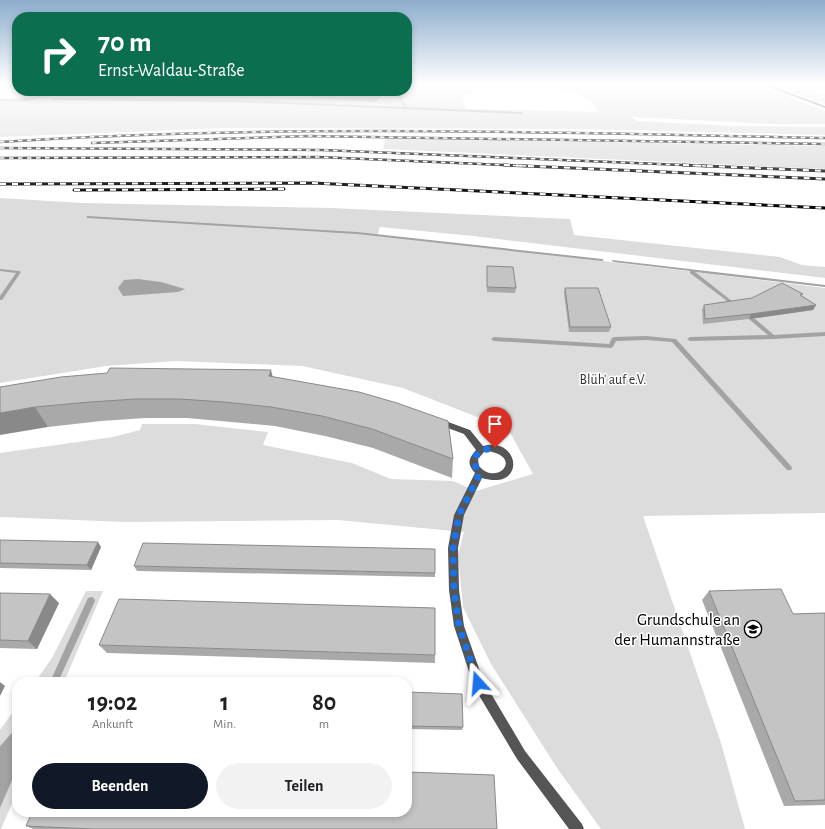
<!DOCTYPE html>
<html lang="de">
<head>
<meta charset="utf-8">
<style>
  body { margin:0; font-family:"Alegreya Sans",sans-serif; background:#f2f2f2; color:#202124; height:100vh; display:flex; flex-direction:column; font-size:15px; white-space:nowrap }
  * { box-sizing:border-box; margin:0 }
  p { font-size:13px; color:#757577 }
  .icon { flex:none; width:22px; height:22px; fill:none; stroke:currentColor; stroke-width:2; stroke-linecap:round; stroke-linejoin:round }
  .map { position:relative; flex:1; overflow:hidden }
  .panel { position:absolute; left:12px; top:677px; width:400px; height:140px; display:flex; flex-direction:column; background:#fff; border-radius:16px; box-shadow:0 2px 6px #0003 }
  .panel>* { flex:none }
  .hud { position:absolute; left:12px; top:12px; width:400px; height:84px; border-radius:16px; box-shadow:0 2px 6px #0003; background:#0b6e4f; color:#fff; overflow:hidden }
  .pin { position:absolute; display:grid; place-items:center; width:34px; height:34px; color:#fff; margin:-41px -17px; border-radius:50% 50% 50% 0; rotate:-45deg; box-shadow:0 0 4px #0007 }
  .pin .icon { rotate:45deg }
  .me { position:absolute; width:44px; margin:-22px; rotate:341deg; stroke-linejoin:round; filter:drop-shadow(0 0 3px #0008) }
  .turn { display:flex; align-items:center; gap:14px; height:84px; padding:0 20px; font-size:18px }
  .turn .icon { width:52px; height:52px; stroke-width:2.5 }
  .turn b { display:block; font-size:28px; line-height:34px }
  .eta { display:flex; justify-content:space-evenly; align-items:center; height:68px; text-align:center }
  .eta b { font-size:24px; font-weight:700; line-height:28px }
  .button { display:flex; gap:8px; margin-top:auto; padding:8px 20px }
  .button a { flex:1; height:46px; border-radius:24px; background:#111827; color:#fff; font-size:16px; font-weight:700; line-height:46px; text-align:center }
  .button a+a { background:#f2f2f2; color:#202124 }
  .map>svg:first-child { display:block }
  .green { fill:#dcdcdc }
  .water { fill:#a3a3a3 }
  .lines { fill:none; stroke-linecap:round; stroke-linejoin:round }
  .stream { fill:#a3a3a3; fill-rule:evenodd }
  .street { fill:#555; fill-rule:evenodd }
  .rail-far1-casing { stroke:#000; stroke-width:2.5 }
  .rail-casing { stroke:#000; stroke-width:3 }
  .rail-far1 { stroke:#fff; stroke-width:1.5; stroke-dasharray:4.5; stroke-linecap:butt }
  .rail { stroke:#fff; stroke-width:2; stroke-dasharray:6; stroke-linecap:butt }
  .wall { fill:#a9a9a9 }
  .shaded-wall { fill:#898989 }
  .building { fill:#c4c4c4; stroke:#898989 }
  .route { stroke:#1a73e8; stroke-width:7; stroke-dasharray:0 12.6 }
  .labels { text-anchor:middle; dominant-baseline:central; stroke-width:3; stroke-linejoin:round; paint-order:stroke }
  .park-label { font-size:14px; fill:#333; stroke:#fff }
  .near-poi-label { font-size:17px; fill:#000; stroke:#fff; text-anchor:end }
</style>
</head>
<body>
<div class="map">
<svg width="825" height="829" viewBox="0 0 825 829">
  <rect width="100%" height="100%" fill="#fff"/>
  <!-- green -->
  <g class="green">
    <path d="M407,84H469L472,93L462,95L466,109L599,112L592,103L580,94L555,89L547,85L510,84H756L825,111V124H772L631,117L638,121L736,126L825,127V135L577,129L226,128L0,137V99L30,98L28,91H43L44,92L51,91H140V93H234L245,91H318L312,95L311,98L370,102H376L381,94L379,91H407Z"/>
    <path d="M771,84H795L825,95V104Z"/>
    <path d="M386,138L825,146V169L383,149Z"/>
    <path d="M0,198L82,203L331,208L570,219L574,235L780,257L802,265L825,267V278L473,236L380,227L377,236L463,244L825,288V513L643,516L721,743L745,829H601L557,768L491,664L463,607L458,555L464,532L338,520L126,522L0,517V453L113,437L140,430L142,424H195L268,432L263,445L352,463L391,479L453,481L476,491L533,474L508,429L403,388L302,366L176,361L106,366L0,383Z"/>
    <path d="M86,591H103L64,682H35L52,658Z"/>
    <path d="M17,706V727L0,746V730Z"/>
    <path d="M17,769V792L1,829H0V808Z"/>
  </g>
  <!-- water -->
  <g class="water">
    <path d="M140,91H245L234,93H142Z"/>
    <path d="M318,91H334L335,92L360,96H366L367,93L365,91H379L381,94V97L376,102H370L311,98L312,95Z"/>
    <path d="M138,279L161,282L185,289L178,292L123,296L118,288L124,280Z"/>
    <path d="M17,727V769L0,808V746Z"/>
  </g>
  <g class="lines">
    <!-- stream -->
    <g class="stream">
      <path d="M46,91H49C36,104 17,101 0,101V99C16,99 33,102 46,91Z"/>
      <path d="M394,91H396L407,107L522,112L523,113L522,114L233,102L52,100L51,99L52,98L233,100L404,107Z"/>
      <path d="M87,216L357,232L602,259L604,260L602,261L357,234L88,218H87Z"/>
      <path d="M612,260L825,285V287L695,272L737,305V306L735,307L690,273V271L614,262L612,261Z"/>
      <path d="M0,269L19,271L21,272L2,300H0V296L16,273L0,271Z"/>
      <path d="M744,313H748L774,335L825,332V336L774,339L690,341L687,339L690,337L768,335L744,315Z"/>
      <path d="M646,336L676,339L791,466L792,468L791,470H787L672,342L646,340L616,341L613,347L611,348L494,341L491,339L494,337L609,344L612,338L614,337Z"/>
      <path d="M91,597L94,598L95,601L58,682H50L88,598Z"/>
    </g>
    <!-- street -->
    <g class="street">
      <path d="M761,84H766L825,106V108Z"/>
      <path d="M440,419L470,430L483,446C520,436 527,491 482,478L464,515L458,548L459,590L464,626L483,680L525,751L582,824L584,829H569L517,759L474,687L454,626L449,590L448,548L454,515L475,473C467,464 468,459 476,450L464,434L437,424L436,422ZM488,451C524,457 497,487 479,466L478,459L484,452Z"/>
    </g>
    <defs>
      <g id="rail-far1">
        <path d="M0,142C275,124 550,132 825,138"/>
        <path d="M92,143L308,136L825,144"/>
        <path d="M0,148L322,150L707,166"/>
        <path d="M0,158L319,157L527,166"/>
      </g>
      <g id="rail">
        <path d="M504,165L825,179"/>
        <path d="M683,165L825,171"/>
        <path d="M0,184L313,183L825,208"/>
        <path d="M74,190L284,189"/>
      </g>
    </defs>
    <!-- rail-far1 casing -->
    <use href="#rail-far1" class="rail-far1-casing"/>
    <!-- rail casing -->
    <use href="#rail" class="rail-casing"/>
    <!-- rail-far1 -->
    <use href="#rail-far1" class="rail-far1"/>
    <!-- rail -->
    <use href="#rail" class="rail"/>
  </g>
  <!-- wall -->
  <g class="wall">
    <path d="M487,266L516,288L515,293L487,292Z"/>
    <path d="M565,288L611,327L609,332H569L564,293Z"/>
    <path d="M802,296L816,305L813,310L749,319L703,324L702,310L704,305Z"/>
    <path d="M273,377L453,459L452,478L373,448L325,436L275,426L187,418H145L101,421L48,427L0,387Z"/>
    <path d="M0,540L101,547L91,570L0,568Z"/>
    <path d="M134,566L435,573V577L137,571Z"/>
    <path d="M709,591L793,614L825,613V805L784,806L702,600Z"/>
    <path d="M0,593L59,603L37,649L0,648Z"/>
    <path d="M99,645L435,655V663L107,653Z"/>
    <path d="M407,692L463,727L462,730L407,729Z"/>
    <path d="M26,826L497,829H33Z"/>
  </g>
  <!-- shaded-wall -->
  <g class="shaded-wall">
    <path d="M816,305L813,310L749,319L751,314Z"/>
    <path d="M271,370L276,390L269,376Z"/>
    <path d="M35,407L48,427L0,435V413Z"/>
    <path d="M98,542L101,547L91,570L87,565Z"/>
    <path d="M50,594L59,603L37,649L28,641Z"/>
    <path d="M0,682L5,686L0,696Z"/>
  </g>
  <!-- building -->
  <g class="building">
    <path d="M487,266L513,267L516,288L487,287Z"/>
    <path d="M782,283L803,294L800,295L816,305L751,314L705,319L704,305L752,298Z"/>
    <path d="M565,288H598L611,327H570Z"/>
    <path d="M110,368L271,370L269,376L359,392L397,403L448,421L453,459L372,429L322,416L271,407L224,402L180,399H136L90,402L35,407L0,413V387L61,377L107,373Z"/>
    <path d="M0,540L98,542L87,565L0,563Z"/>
    <path d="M143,543L435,549V573L134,566Z"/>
    <path d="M781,589L793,614L825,613V800L795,801L709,591Z"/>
    <path d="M0,593L50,594L28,641L0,640Z"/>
    <path d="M119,599L435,608V655L99,645Z"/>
    <path d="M407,692L462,694L463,727L407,726Z"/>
    <path d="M407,772L494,775L497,829H93L26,826L32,812H407Z"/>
  </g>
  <!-- sky -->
  <linearGradient id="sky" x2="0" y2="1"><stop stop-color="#8cadcc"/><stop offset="0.42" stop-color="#fff"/><stop offset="1" stop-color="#fff" stop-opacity="0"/></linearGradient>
  <rect width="825" height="200" fill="url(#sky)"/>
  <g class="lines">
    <!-- route -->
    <path class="route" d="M478,683L459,626L454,590L453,548L459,515L480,473L476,468L474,458L481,450L495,448"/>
  </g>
  <!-- icons -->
  <defs>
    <symbol id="school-ring" viewBox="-11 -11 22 22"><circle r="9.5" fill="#fff" stroke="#000" stroke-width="1.5"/><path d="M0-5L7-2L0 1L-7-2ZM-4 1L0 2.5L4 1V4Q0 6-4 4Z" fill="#000"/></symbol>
  </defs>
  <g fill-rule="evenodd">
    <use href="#school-ring" x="743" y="619" width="20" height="20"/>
  </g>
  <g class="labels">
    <!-- park labels -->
    <g class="park-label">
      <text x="613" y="380">Blüh' auf e.V.</text>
    </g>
    <!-- near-poi labels -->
    <g class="near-poi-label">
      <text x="740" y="619">Grundschule an<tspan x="740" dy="20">der Humannstraße</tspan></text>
    </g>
  </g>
</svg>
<div class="pin" style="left:495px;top:448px;background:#d93025"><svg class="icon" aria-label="arrive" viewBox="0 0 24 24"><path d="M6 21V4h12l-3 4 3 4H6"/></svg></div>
<svg class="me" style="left:478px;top:683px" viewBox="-20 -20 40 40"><path d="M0-17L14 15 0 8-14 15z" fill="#1a73e8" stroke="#fff" stroke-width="4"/></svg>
<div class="hud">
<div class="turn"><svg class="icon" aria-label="right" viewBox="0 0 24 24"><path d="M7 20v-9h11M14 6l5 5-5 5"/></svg><div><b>70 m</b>Ernst-Waldau-Straße</div></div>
</div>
<section class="panel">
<div class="eta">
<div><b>19:02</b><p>Ankunft</p></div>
<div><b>1</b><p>Min.</p></div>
<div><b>80</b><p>m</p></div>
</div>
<div class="button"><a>Beenden</a><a>Teilen</a></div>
</section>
</div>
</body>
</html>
